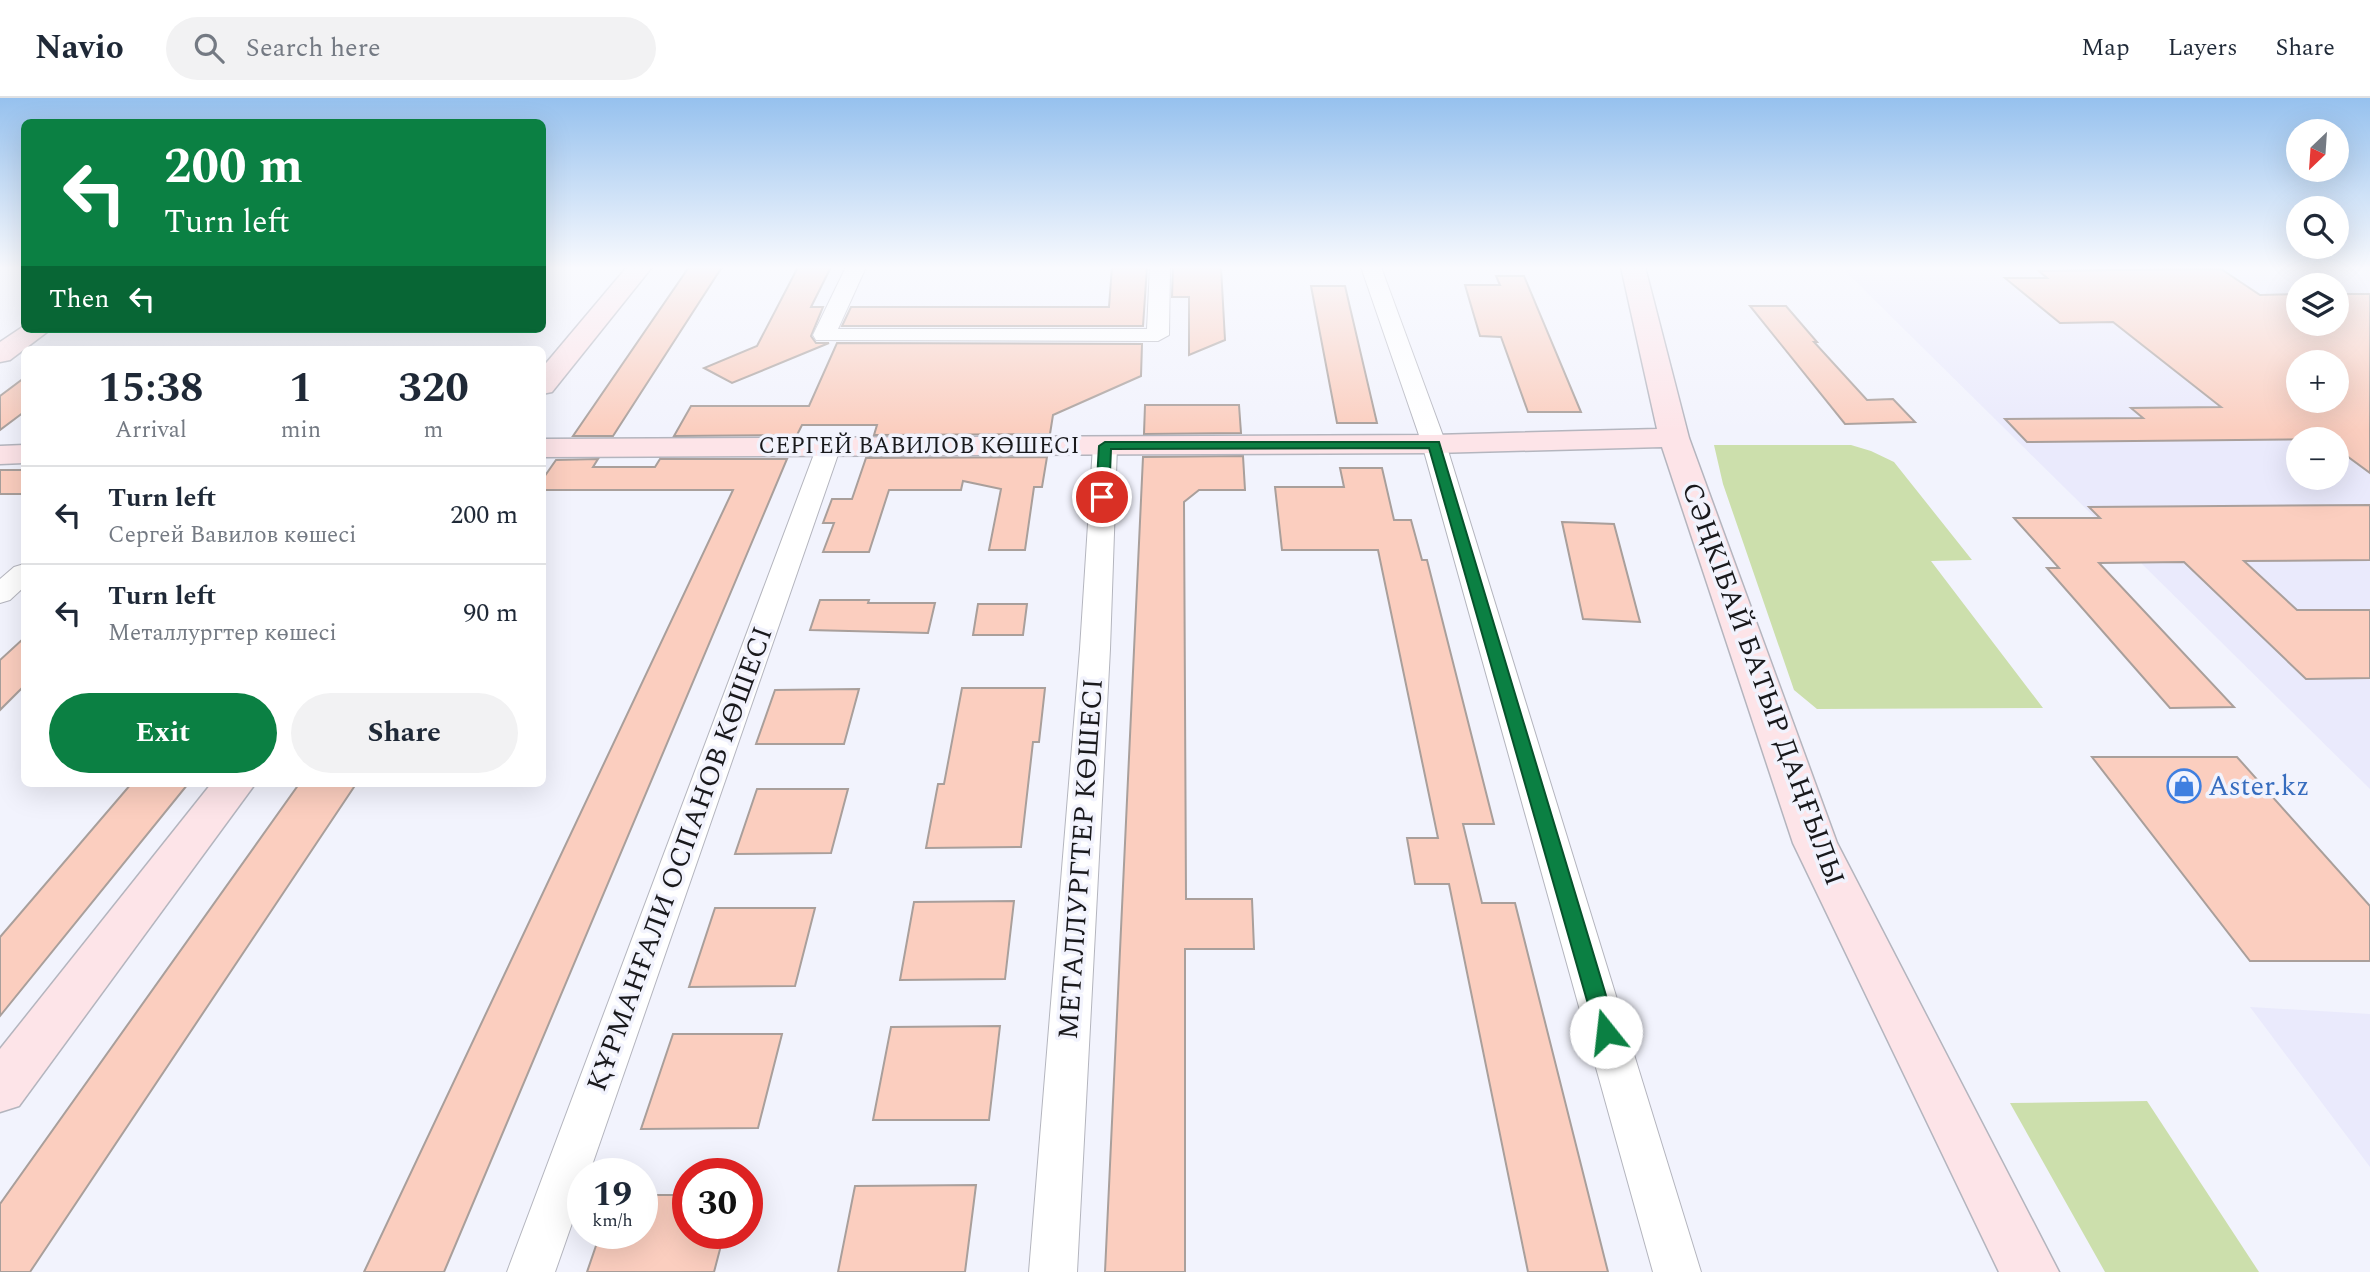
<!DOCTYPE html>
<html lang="en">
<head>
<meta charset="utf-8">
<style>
  body { margin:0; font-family:Spectral,serif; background:#f2f2f3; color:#1f2937; height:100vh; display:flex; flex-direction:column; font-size:26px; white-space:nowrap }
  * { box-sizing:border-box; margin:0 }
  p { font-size:23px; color:#747a83 }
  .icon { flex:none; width:38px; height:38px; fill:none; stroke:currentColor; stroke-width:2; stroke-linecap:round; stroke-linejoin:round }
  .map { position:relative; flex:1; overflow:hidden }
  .sheet { position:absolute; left:21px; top:248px; width:525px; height:441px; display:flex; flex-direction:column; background:#fff; border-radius:10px; box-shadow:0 7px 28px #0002 }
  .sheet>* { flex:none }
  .guide { position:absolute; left:21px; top:21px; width:525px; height:214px; border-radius:10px; box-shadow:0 7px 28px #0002; background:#0b8043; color:#fff; overflow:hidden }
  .needle { width:46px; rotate:205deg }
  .tools { position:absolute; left:2286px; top:21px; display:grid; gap:14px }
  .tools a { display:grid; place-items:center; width:63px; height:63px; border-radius:50%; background:#fff; box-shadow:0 7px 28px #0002; font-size:35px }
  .speed { position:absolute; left:567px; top:1060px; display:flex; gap:14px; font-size:35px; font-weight:700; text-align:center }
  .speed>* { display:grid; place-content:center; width:91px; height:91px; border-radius:50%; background:#fff; box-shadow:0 7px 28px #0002; line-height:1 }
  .speed small { font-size:18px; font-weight:400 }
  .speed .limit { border:10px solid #d22; background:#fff; color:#111 }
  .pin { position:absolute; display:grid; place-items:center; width:60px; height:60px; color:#fff; margin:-30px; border:4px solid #fff; border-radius:50%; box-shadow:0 2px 7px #0007 }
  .me { position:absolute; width:77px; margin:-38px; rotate:344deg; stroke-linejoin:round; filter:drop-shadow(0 0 5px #0008) }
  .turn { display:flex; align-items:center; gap:24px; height:147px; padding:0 28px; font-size:32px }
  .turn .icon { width:91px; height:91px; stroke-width:2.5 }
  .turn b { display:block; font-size:49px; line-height:60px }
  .then { display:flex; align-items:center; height:66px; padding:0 28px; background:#0003; gap:14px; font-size:26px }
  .eta { display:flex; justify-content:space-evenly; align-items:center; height:119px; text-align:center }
  .eta b { font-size:42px; font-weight:700; line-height:49px }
  .primary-button { display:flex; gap:14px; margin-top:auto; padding:14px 28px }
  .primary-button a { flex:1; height:80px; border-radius:42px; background:#0b8043; color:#fff; font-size:28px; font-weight:700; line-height:80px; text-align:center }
  .primary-button a+a { background:#f2f2f3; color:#1f2937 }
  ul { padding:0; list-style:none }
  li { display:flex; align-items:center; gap:21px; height:98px; padding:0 28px; border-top:2px solid #e0e1e3 }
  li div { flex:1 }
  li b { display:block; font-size:26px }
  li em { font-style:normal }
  header { display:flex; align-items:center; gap:42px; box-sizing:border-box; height:98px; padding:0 35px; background:#fff; border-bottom:2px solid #e0e1e3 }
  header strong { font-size:33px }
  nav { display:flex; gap:38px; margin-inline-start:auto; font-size:24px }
  .search { width:490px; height:63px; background:#f2f2f3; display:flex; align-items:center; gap:18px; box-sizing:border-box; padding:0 24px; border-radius:38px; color:#747a83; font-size:26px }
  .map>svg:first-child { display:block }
  .built { fill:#eaeafc; fill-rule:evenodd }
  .green { fill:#ccdfac }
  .building { fill:#fbcebf; stroke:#a99f9b; stroke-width:2; fill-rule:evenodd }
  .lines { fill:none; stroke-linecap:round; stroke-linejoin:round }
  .street-casing { stroke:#b4b5be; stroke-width:2 }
  .secondary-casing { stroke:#b4b5be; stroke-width:3 }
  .street { fill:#fff; fill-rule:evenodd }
  .secondary { fill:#fde4e8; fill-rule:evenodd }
  .route { fill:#0b8043; stroke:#07532c; stroke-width:2 }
  .labels { text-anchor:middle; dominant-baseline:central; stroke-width:7; stroke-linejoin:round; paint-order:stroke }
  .far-street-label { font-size:23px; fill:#19191c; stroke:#f2f3fd }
  .street-label { font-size:28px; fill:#19191c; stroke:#f2f3fd }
  .shop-label { font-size:28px; fill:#366cbe; stroke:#f2f3fd; text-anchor:start }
</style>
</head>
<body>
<header>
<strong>Navio</strong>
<div class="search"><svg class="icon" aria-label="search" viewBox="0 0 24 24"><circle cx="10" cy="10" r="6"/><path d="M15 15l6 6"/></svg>Search here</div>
<nav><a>Map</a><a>Layers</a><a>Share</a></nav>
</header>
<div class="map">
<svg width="2370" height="1174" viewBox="0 0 2370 1174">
  <rect width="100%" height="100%" fill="#f2f3fd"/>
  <!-- built -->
  <g class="built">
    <path d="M1841,169H2370V691ZM2298,187H2336V226H2298ZM2298,264H2336V303H2298ZM2298,341H2336V380H2298Z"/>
    <path d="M2250,909L2370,916V1069Z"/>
  </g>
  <!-- green -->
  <g class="green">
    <path d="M1714,347H1851L1871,353L1894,364L1972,462L1931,463L2043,610L1817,611L1794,592L1723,386Z"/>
    <path d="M2147,1003L2259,1174H2105L2010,1005Z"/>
  </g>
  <!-- building -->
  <g class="building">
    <path d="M689,169H722L613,338H573Z"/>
    <path d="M798,169H831L811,209H823L811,238L816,245H829L732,285L704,270L757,248Z"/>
    <path d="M1112,169H1147L1143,228H842L851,209H1109Z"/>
    <path d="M1173,169H1221L1225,242L1189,257V199H1172Z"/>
    <path d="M2221,171L2260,197L2298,196V226H2336V196H2370V375L2336,350V341L2027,344L2005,321L2143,320L2131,310L2221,309L2113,224L2060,225L2005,180H2047L2039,173ZM2298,264H2336V303H2298Z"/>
    <path d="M1496,178H1524L1581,314H1528L1501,239L1480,238L1465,187H1500Z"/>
    <path d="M1311,188H1345L1377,325H1337Z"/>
    <path d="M1750,208H1786L1817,244H1814L1867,302L1893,301L1915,324L1845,326Z"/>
    <path d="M837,245L1142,246L1141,278L1053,317L1050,336L874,337L877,327H802L797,337L674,338L691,308H809Z"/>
    <path d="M24,280V314L0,332V298Z"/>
    <path d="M1145,307H1239L1241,335L1144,336Z"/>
    <path d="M1243,358L1245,392H1199L1184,404L1186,801H1252L1254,851H1185V1174H1105L1143,359Z"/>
    <path d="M1047,359L1042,389H1034L1025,452H989L1001,391L963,383L961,392H889L869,454H823L834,425H823L832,401H852L866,360Z"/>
    <path d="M598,361L593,369H655L660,361H787L444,1174H364L733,392H542V382L556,362Z"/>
    <path d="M1340,370H1382L1394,422H1411L1422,462H1427L1494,726H1463L1482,805H1515L1608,1174H1528L1449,786H1415L1407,740H1438L1378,452H1282L1275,389H1344Z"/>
    <rect x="0" y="372" width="24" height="24"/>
    <path d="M2370,407V462L2244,463L2297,512H2370V580L2306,581L2184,464L2099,465L2234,609L2170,610L2047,470H2059L2014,420H2100L2089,409Z"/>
    <path d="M1562,424L1614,426L1640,524L1583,521Z"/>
    <path d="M820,502H869L868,505H935L928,535L810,532Z"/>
    <path d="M978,506H1027L1023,537H973Z"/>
    <path d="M24,540V588L0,612V562Z"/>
    <path d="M962,590H1045L1039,644H1033L1021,749L926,750L938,686H944Z"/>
    <path d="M859,591L844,646H756L775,592Z"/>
    <path d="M2092,659H2237L2370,808V863H2250Z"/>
    <path d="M131,686H188L0,918V839Z"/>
    <path d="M299,686H356L30,1174H0V1106Z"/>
    <path d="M757,691H848L831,755L735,756Z"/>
    <path d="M1014,803L1005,881L900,882L914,804Z"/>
    <path d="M715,810H815L795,888L689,889Z"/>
    <path d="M1000,928L989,1022H873L891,929Z"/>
    <path d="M673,936H782L758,1030L641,1031Z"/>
    <path d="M976,1087L965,1174H838L855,1088Z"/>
    <path d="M642,1097H688V1136H724L714,1174H587L600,1136H642Z"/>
  </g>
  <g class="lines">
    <defs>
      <g id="street">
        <path d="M846,169H866L838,231H1147L1150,169H1170L1169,237L1158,243L816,242L813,237Z"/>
        <path d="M1361,169H1381L1446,346L1701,1174H1653L1422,346Z"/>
        <path d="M829,341L838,343L841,348L589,1076H583V1094L555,1174H507L817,348L820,343Z"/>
        <path d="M1105,341L1114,343L1117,348L1110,551L1077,1174H1029L1080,551L1093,348L1096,343Z"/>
        <path d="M24,466V489L10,502L0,505V481L14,469Z"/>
      </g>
      <g id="secondary">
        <path d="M627,169H652L552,294L542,296V270Z"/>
        <path d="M1621,169H1645L1689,340L1837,745L2059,1174H1999L1793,745L1662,349L1434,355L542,359V341L1434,337L1657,331Z"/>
        <path d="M24,228V231H51L10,262L0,264V244Z"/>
        <path d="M24,347V365L0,366V348Z"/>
        <path d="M211,686H255L19,1008L0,1014V951Z"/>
      </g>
    </defs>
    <!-- street casing -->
    <use href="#street" class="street-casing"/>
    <!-- secondary casing -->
    <use href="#secondary" class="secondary-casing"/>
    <!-- street -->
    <use href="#street" class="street"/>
    <!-- secondary -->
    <use href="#secondary" class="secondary"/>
  </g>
  <!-- sky -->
  <linearGradient id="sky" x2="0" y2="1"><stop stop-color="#96c1ee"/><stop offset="0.51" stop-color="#f9fafe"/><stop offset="1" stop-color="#f9fafe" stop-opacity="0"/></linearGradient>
  <rect width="2370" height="333" fill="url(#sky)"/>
  <!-- route -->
  <path class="route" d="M1105,344H1439L1617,934L1614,940L1606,943L1599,940L1596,934L1429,350L1111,351L1109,399L1102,403L1096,399L1099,348Z"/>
  <!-- icons -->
  <defs>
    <symbol id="shop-ring" viewBox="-11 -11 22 22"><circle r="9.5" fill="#f2f3fd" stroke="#3f7fe0" stroke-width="1.5"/><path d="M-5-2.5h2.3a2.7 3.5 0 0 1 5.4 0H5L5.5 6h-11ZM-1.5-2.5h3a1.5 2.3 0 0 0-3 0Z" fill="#3f7fe0"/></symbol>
  </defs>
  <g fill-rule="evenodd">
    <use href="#shop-ring" x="2165" y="669" width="38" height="38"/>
  </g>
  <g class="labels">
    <!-- far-street labels -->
    <g class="far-street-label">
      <text x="919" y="348">СЕРГЕЙ ВАВИЛОВ КӨШЕСІ</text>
    </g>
    <!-- street labels -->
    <g class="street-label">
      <text transform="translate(1763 586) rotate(70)">СӘҢКІБАЙ БАТЫР ДАҢҒЫЛЫ</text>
      <text transform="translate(680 761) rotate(-70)">ҚҰРМАНҒАЛИ ОСПАНОВ КӨШЕСІ</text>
      <text transform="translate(1081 761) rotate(-86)">МЕТАЛЛУРГТЕР КӨШЕСІ</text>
    </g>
    <!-- shop labels -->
    <g class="shop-label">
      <text x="2208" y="688">Aster.kz</text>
    </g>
  </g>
</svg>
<div class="tools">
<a><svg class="needle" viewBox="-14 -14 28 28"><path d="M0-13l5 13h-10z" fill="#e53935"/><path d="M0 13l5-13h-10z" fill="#747a83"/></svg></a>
<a><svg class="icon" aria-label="search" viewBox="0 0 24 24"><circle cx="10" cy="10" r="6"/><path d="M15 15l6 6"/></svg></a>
<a><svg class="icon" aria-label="layers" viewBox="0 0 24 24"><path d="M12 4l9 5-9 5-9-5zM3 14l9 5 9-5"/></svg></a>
<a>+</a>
<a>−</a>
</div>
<div class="speed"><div>19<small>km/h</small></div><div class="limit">30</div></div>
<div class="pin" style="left:1102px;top:399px;background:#d93025"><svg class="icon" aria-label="arrive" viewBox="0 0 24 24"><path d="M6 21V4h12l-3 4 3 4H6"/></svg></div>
<svg class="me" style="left:1606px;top:934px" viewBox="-20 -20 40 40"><circle r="19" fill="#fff"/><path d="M0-13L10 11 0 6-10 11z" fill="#0b8043"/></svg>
<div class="guide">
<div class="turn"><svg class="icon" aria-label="left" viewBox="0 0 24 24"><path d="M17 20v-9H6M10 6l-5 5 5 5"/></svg><div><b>200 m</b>Turn left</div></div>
<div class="then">Then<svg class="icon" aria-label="left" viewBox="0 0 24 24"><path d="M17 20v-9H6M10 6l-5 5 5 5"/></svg></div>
</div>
<section class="sheet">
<div class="eta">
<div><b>15:38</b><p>Arrival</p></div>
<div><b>1</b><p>min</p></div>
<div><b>320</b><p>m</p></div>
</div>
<ul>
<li><svg class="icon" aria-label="left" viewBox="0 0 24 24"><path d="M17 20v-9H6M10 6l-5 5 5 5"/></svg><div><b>Turn left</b><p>Сергей Вавилов көшесі</p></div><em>200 m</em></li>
<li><svg class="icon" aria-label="left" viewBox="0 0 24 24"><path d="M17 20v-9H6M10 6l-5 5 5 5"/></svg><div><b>Turn left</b><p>Металлургтер көшесі</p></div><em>90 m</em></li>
</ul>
<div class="primary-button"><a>Exit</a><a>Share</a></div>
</section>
</div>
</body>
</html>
